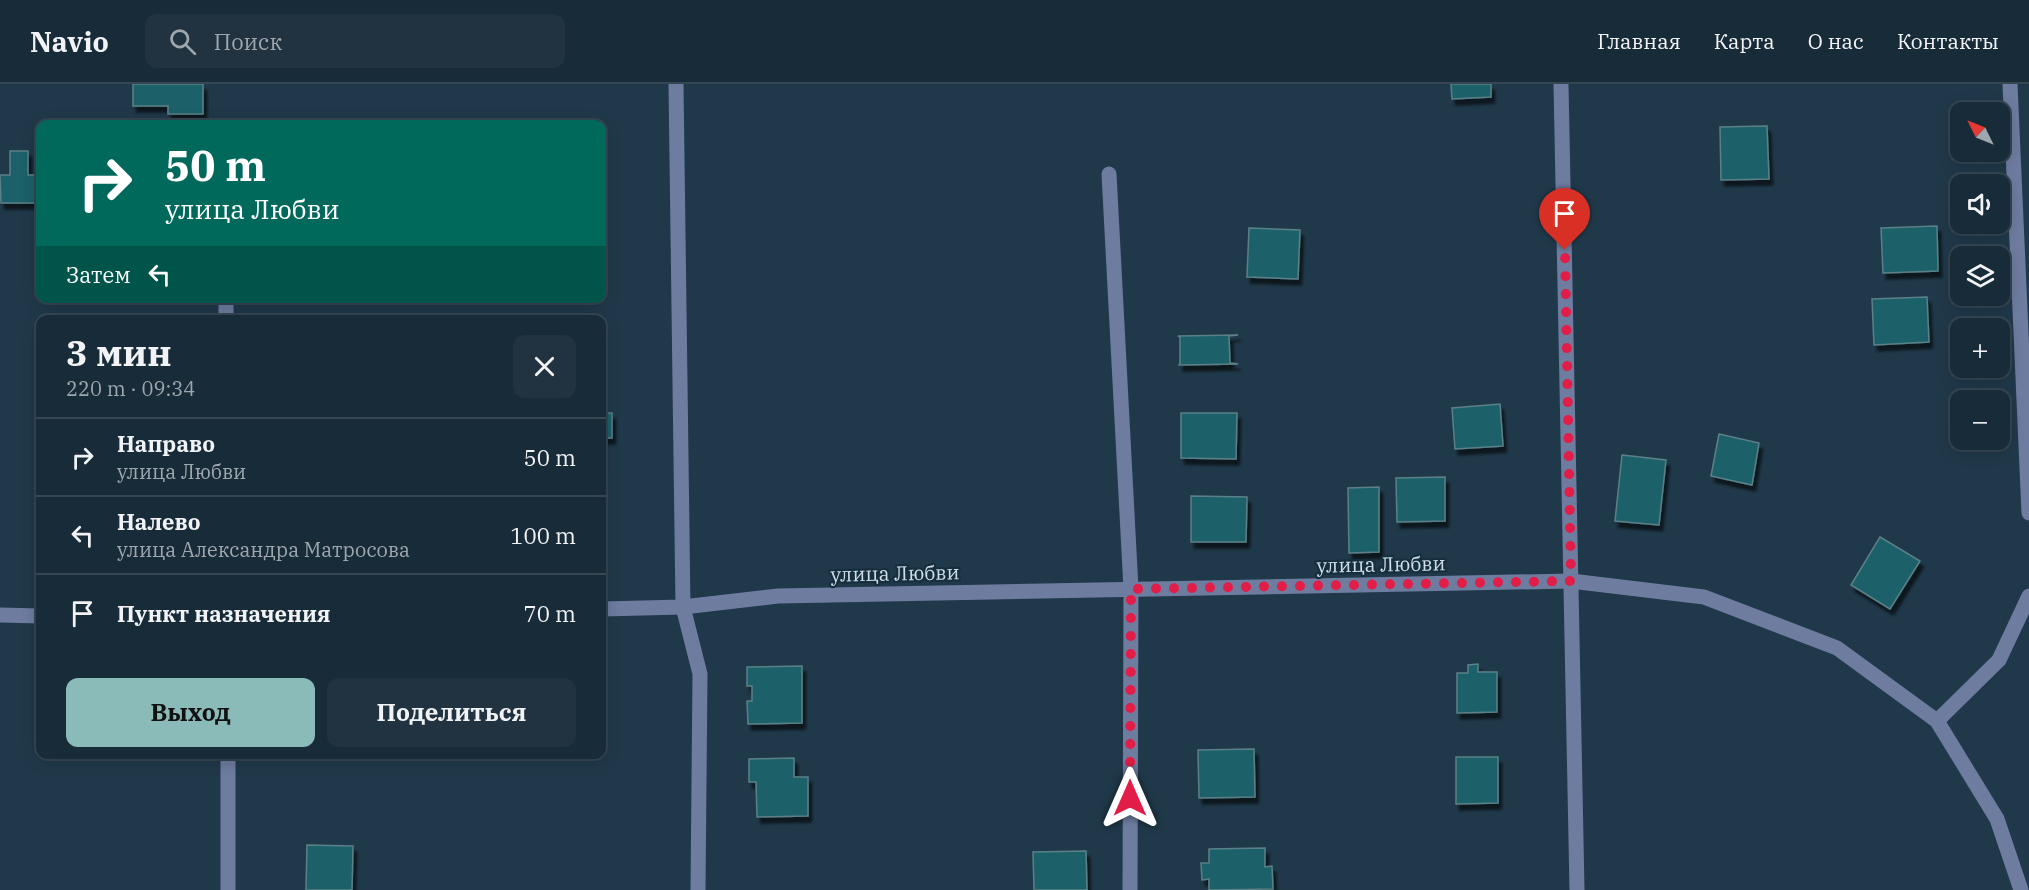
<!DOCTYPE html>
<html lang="ru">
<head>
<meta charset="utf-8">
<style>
  body { margin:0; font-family:"IBM Plex Serif",serif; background:#213340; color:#f1f3f6; height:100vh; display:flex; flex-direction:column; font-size:22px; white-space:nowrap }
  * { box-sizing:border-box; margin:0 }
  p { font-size:20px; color:#9fa7ae }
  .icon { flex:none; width:33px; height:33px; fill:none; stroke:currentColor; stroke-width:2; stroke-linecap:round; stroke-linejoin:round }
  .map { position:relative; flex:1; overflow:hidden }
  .panel { position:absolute; left:36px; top:231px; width:570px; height:444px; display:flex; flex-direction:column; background:#182b38; border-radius:12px; box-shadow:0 3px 15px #0003,0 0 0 2px #364753 }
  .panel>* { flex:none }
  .banner { position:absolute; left:36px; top:36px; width:570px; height:183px; border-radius:12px; box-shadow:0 3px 15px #0003,0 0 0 2px #364753; background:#00695c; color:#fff; overflow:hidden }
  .needle { width:39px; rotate:313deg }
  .fabs { position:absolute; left:1950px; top:18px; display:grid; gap:12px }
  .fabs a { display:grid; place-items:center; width:60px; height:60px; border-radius:12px; background:#182b38; box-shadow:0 3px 15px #0003,0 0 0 2px #364753; font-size:30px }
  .pin { position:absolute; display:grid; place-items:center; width:51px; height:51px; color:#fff; margin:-62px -26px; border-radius:50% 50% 50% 0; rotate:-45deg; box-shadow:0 0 6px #0007 }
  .pin .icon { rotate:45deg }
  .me { position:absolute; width:66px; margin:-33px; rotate:0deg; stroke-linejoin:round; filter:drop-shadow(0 0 4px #0008) }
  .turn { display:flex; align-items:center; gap:21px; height:126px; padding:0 30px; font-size:27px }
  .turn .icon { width:78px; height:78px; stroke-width:2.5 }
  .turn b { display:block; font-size:42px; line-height:51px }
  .then { display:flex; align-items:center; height:57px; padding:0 30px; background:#0003; gap:12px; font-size:22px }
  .round { display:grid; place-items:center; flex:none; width:63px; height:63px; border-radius:12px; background:#213340 }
  .head { display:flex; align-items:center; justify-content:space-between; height:102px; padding:0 30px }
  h1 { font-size:36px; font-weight:800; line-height:45px }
  .primary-button { display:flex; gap:12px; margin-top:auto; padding:12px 30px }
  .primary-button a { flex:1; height:69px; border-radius:12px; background:#8bbbb9; color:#111; font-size:24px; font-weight:800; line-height:69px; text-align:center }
  .primary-button a+a { background:#213340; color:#f1f3f6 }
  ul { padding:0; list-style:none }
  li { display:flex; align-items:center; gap:18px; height:78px; padding:0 30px; border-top:2px solid #364753 }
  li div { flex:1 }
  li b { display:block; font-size:22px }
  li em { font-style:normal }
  header { display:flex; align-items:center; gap:36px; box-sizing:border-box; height:84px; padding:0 30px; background:#182b38; border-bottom:2px solid #364753 }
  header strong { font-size:28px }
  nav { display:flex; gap:33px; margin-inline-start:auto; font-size:21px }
  .search { width:420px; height:54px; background:#213340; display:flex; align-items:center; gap:15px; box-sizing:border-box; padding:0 21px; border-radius:12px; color:#9fa7ae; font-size:22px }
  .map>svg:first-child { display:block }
  .building { fill:#1a606b; stroke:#5b8087; stroke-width:1.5; filter:url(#shadow) }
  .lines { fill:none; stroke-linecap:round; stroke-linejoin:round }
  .minor { stroke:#6e7ca0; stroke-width:15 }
  .route { stroke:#e11d48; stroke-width:10; stroke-dasharray:0 18 }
  .labels { text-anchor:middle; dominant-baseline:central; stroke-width:4.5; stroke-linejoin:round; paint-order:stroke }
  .street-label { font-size:20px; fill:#cfdee8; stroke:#162f3f }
</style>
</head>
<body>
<header>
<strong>Navio</strong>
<div class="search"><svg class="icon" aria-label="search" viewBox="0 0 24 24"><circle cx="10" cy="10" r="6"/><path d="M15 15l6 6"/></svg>Поиск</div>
<nav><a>Главная</a><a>Карта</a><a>О нас</a><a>Контакты</a></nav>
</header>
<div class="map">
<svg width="2029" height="806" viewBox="0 0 2029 806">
  <defs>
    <filter id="shadow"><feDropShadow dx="3.5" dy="6" stdDeviation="1.5" flood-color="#0009"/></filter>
  </defs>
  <rect width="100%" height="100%" fill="#20394a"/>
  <!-- building -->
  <g class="building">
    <path d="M133,0H203V30H168V22H133Z"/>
    <path d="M1451,0H1491V13L1452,15Z"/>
    <path d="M1767,42L1769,95L1721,96L1720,43Z"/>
    <path d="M10,67H28V91H40V119H1L0,91H10Z"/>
    <path d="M1937,142L1938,187L1883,189L1881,144Z"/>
    <path d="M1249,144L1300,146L1298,195L1247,193Z"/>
    <path d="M1927,213L1929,258L1874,261L1872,215Z"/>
    <path d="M1238,251L1229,252L1230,279L1238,280L1179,281L1180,279V253L1178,252Z"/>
    <path d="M1500,320L1503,362L1455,365L1452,324Z"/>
    <path d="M602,329H612V354H602V379Z"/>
    <path d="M1181,329H1237L1236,375L1181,374Z"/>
    <path d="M1719,350L1759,359L1752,401L1711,392Z"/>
    <path d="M1622,371L1666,376L1659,441L1615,437Z"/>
    <path d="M1445,393V437L1397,438L1396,394Z"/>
    <path d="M1379,403V468L1349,469L1348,404Z"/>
    <path d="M1191,412L1247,413L1246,458H1191Z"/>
    <path d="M1880,453L1920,477L1890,525L1851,501Z"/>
    <path d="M1478,580V588H1497V628L1457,629V589H1468V581Z"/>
    <path d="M802,582V639L748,640L747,617H752V602H747V583Z"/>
    <path d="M1254,665L1255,713L1199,714L1198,666Z"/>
    <path d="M1456,673H1498V719L1456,720Z"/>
    <path d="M794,674V693H808V732L757,733L756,698H749V675Z"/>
    <path d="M307,761L353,762L352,806H306Z"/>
    <path d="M1265,764V783L1272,782L1273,805L1209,806V795L1202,796L1201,779H1209V765Z"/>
    <path d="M1086,767L1087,806H1034L1033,768Z"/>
  </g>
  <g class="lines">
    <!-- minor -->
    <g class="minor">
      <path d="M676,0L683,523L700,590L698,806"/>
      <path d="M1561,0L1577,806"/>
      <path d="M2010,0L2029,429"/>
      <path d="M1109,90L1131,505L1130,806"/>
      <path d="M226,214V236"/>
      <path d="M602,525L683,523L778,512L1571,497L1704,513L1837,564L1937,637L1997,735L2021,806"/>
      <path d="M0,531L40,532"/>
      <path d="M1937,637L1999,576L2029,512"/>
      <path d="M228,670V806"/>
    </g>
  </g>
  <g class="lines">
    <!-- route -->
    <path class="route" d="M1130,714L1131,505L1571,497L1565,166"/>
  </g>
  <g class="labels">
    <!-- street labels -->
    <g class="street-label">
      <text transform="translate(1381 480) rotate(-1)">улица Любви</text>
      <text transform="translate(895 489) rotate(-1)">улица Любви</text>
    </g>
  </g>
</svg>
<div class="fabs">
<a><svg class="needle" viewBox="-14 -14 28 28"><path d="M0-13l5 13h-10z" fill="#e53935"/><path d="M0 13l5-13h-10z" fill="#9fa7ae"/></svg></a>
<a><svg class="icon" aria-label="sound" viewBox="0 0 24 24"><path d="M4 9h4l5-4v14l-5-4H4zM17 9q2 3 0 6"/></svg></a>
<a><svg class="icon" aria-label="layers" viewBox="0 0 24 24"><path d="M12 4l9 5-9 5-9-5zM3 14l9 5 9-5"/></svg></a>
<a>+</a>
<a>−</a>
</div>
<div class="pin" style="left:1565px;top:166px;background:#d93025"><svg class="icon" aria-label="arrive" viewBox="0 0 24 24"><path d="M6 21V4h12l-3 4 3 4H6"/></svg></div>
<svg class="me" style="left:1130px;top:714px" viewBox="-20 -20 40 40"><path d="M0-17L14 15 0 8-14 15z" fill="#e11d48" stroke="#fff" stroke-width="4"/></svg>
<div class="banner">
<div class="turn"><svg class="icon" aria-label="right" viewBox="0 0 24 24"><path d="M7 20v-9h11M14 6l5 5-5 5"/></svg><div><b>50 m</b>улица Любви</div></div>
<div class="then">Затем<svg class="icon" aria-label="left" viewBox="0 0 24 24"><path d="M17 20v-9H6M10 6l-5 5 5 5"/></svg></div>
</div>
<section class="panel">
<div class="head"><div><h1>3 мин</h1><p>220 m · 09:34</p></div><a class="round"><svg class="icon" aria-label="close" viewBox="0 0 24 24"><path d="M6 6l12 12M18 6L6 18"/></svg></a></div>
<ul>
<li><svg class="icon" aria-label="right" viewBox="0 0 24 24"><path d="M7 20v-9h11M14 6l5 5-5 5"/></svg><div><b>Направо</b><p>улица Любви</p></div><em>50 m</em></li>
<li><svg class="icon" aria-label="left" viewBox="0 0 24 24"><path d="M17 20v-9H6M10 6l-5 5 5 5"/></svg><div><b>Налево</b><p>улица Александра Матросова</p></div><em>100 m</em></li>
<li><svg class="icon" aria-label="arrive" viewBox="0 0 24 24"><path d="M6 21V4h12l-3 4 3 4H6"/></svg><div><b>Пункт назначения</b></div><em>70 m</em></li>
</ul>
<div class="primary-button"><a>Выход</a><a>Поделиться</a></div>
</section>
</div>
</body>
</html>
